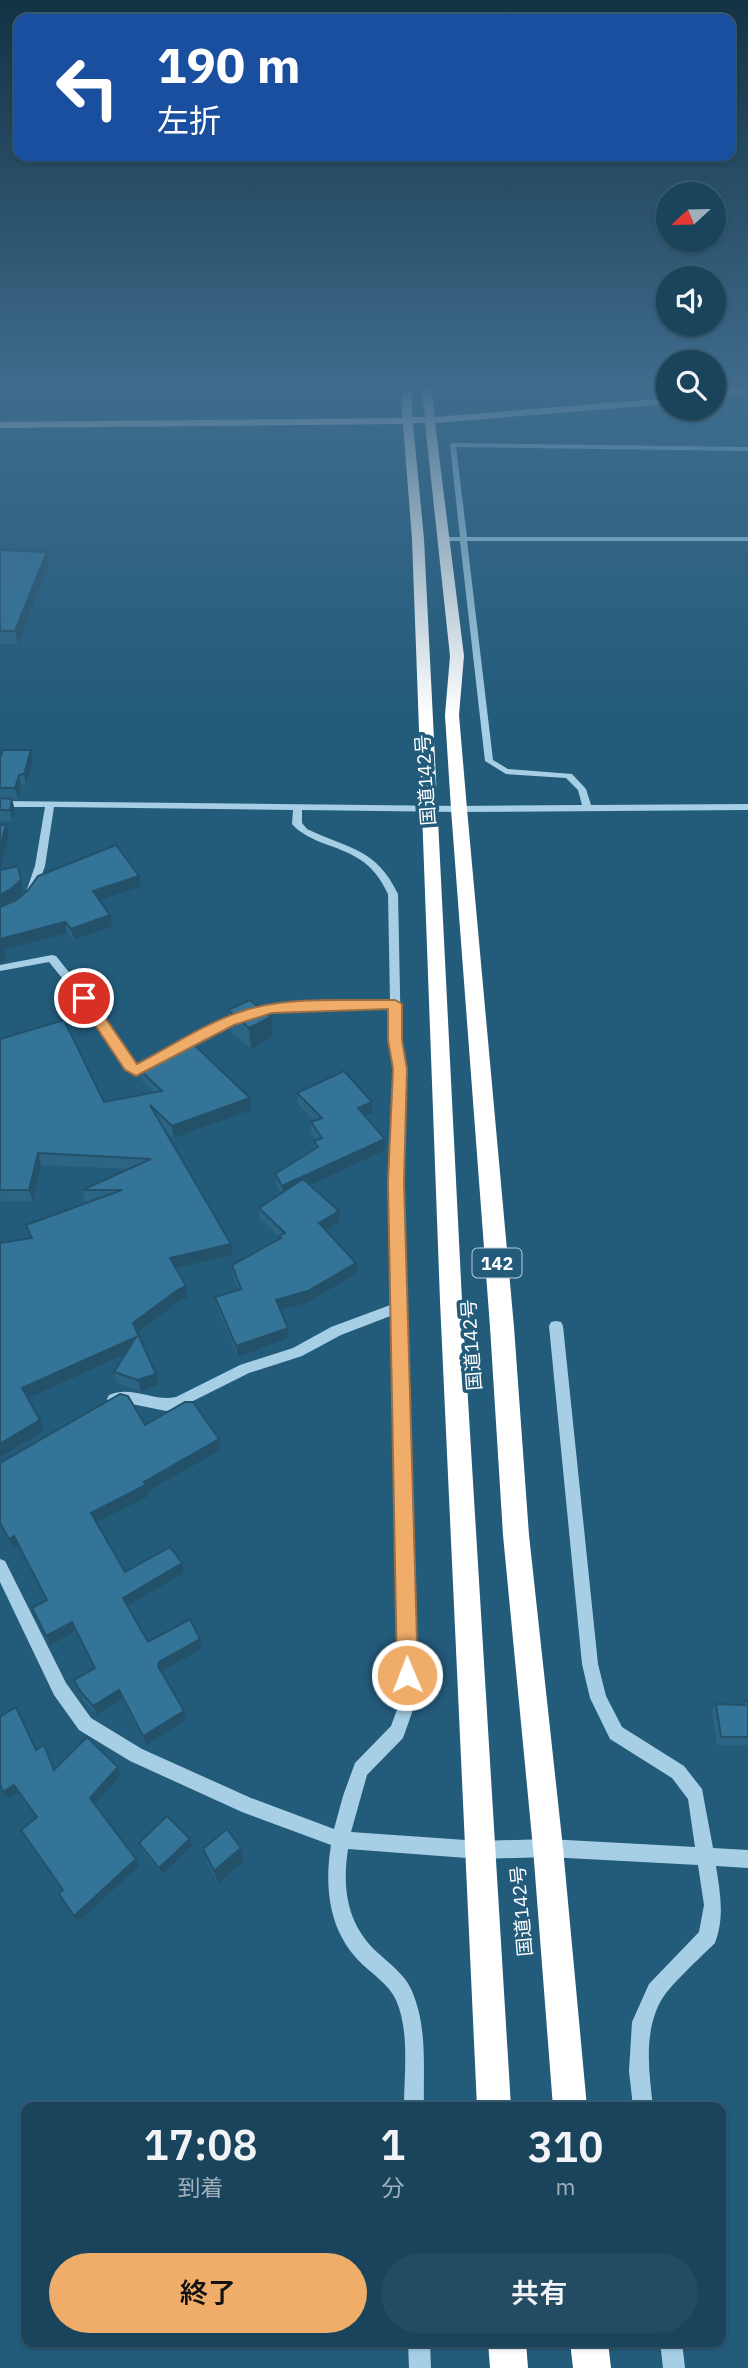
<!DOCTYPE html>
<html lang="ja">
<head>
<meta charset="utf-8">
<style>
  body { margin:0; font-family:"IBM Plex Sans","Noto Sans JP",sans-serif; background:#234b62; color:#f1f3f6; height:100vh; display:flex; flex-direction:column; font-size:26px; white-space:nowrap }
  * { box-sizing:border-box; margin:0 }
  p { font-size:23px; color:#9fb0bb }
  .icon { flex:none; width:38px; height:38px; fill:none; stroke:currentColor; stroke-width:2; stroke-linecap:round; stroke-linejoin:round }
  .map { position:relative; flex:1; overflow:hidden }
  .panel { position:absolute; left:21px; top:2102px; width:705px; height:245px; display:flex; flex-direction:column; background:#1a445c; border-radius:14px; box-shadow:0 2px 5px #0004,0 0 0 2px #385c72 }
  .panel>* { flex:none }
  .banner { position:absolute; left:14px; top:14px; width:721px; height:147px; border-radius:14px; box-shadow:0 2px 5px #0004,0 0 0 2px #385c72; background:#1a4fa0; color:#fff; overflow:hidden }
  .needle { width:46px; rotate:248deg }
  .controls { position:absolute; left:656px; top:182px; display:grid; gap:14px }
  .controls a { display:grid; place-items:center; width:70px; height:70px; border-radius:50%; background:#1a445c; box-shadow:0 2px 5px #0004,0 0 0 2px #385c72; font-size:35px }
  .pin { position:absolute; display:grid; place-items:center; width:60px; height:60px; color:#fff; margin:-30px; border:4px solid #fff; border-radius:50%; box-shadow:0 2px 7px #0007 }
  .me { position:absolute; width:77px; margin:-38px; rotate:359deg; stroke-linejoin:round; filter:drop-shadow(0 0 5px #0008) }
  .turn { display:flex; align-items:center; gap:24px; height:147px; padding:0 28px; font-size:32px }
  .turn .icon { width:91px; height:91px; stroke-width:2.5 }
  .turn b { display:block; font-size:49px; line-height:60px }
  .eta { display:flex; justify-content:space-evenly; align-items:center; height:119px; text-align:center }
  .eta b { font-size:42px; font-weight:600; line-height:49px }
  .button { display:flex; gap:14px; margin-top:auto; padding:14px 28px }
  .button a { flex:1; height:80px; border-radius:42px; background:#f0ad69; color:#111; font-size:28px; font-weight:600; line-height:80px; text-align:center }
  .button a+a { background:#234b62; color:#f1f3f6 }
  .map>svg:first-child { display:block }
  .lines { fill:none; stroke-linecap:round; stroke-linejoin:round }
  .minor { fill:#a6cfe5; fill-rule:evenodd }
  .highway { fill:#fff; fill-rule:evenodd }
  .wall { fill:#2c6483 }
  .shaded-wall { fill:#24516a }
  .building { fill:#337498; stroke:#24516a; stroke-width:2 }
  .route { fill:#f0ad69; stroke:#9c7044; stroke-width:2 }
  .labels { text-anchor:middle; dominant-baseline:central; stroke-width:7; stroke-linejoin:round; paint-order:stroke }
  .shield { fill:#235b7b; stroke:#bdced7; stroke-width:2 }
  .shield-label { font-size:18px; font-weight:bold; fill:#fff }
  .street-label { font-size:19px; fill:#fff; stroke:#235b7b }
</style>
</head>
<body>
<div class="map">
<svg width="748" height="2368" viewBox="0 0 748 2368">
  <rect width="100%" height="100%" fill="#235b7b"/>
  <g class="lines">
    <!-- minor -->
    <g class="minor">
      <path d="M453,443L748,447V451L456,447L467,537H748V541H467L493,760L508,769L572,774L586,789L591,805L748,804V810L459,812L302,810V823L307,829C349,849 376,848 398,894L401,1040L406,1069L402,1182L411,1438L414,1707L403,1738L367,1775L351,1832L480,1841L548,1839L695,1847L688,1799L672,1778L610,1739L590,1698L582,1664L549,1326L551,1322L556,1321L561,1322L563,1326L598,1664L606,1696L622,1727L684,1766L702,1789L713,1848L748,1850V1868L716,1866C720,1892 725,1917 715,1943C700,1958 672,1983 662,1999C643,2031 649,2072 653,2107H633L629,2071L632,2022L649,1984L699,1932L704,1905L698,1865L548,1857L480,1859L348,1849C342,1889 347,1925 378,1953C390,1964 404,1974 411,1989C428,2026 423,2068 424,2107H404C404,2073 410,2032 396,2000C389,1985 374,1975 363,1965C329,1933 324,1889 331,1845L242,1812L130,1761L79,1730L54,1695L0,1582V1559L5,1561L66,1683L91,1718L142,1749L251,1798L334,1829L343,1796L355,1763L391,1726L398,1707L397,1438L393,1315L341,1335L302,1356L249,1373L179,1408L166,1411L122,1402L114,1405L109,1403L107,1399L109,1395C132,1385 153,1402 176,1397L240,1365L293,1348L331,1327L393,1304L390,1182L394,1069L389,1040L390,1009L272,1013L233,1024L181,1051L177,1052L171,1048L173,1045L225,1018L272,1005L390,1002L388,894C372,860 353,854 320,842C309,837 300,833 292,824L293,810L54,807L45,866L36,892L31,895L26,892L35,866L45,807H0V801L459,806L582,805L578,790L566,778L506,774L485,761L460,541H442L439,539L442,537H460L450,445Z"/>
      <path d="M52,955L56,956L88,996L134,1064L136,1066L161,1053L167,1057L165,1060L136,1075L126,1070L80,1000L49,962L0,971V965Z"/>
      <path d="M408,2342H430L431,2368H409Z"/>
      <path d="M660,2342H682L685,2368H663Z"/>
    </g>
    <!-- highway -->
    <g class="highway">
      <path d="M403,384H413L412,417H425L421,384H431L435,417L668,398V404L435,423L464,656L459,715L467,809L514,1327L529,1535L563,1848L587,2107H553L533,1848L503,1535L490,1327L451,809L445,715L450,656L425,423H413L424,539L462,1301L511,2107H477L440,1301L412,539L403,424L0,428V422L402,418Z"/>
      <path d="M748,388V394L714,398V392Z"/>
      <path d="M488,2342H526L528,2368H490Z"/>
      <path d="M570,2342H608L611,2368H573Z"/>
    </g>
  </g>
  <!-- wall -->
  <g class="wall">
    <path d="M0,550L49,565L18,644H0Z"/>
    <path d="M31,750L33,761L26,785H21L18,799L4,798L15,810L12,821H0V758Z"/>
    <path d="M0,870L23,891L14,900L3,906L139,876L141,887L100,901L112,926L74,940L67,933L4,950L6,960L0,962Z"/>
    <path d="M228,1010L272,1037L251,1049L230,1031Z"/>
    <path d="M0,1039L104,1102L154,1093L142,1081L140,1070L250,1098L251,1110L174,1138L163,1127L233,1255L176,1268L188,1297L178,1302L138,1333L158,1385L141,1391L117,1383L114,1372L126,1354L28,1398L40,1420L44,1431L0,1457V1243L30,1238L26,1225L91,1201H85L82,1190L128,1169L41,1165L33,1201H2L0,1196Z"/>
    <path d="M297,1093L372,1102V1113L365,1116L385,1139V1150L310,1185L339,1222L326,1230L357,1273L309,1302L280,1310L288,1328L289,1338L238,1357L217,1307L215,1297L238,1289L233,1275L232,1265L279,1239V1237L260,1218L259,1208L281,1193L276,1185L275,1174L314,1150V1141L316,1140L311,1133V1122L314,1121L298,1104Z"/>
    <path d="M145,1425L221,1450L148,1491L149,1496L97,1522L125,1572L182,1563L184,1573L128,1606L148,1642L203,1648L162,1671L186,1720L146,1745L122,1699L97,1715L83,1700L74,1680L94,1668L75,1631L50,1646L36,1618L46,1600L18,1546L13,1549L0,1525V1463Z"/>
    <path d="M744,1701H748V1749L747,1745H717L712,1712L716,1704H742Z"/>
    <path d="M139,1843L192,1846L162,1875L142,1850Z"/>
    <path d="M241,1848L244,1861L218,1884L207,1862L203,1849Z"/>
  </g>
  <!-- shaded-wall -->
  <g class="shaded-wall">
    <path d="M47,552L49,565L18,644L15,631Z"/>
    <path d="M31,750L33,761L26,785L24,774Z"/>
    <path d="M19,775L21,785L18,799L15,788Z"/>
    <path d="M12,799L15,810L12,821L10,810Z"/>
    <path d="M6,824L9,835L0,869V848Z"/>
    <path d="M139,876L141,887L95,902L93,891Z"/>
    <path d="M21,880L23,891L14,900L0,907V895Z"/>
    <path d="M110,915L112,926L74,940L71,929Z"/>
    <path d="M65,922L67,933L4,950L6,960L0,962V939Z"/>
    <path d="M271,1017L272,1037L251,1049L249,1028Z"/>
    <path d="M250,1098L251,1110L174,1138L172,1126Z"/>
    <path d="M372,1102V1113L358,1119V1108Z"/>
    <path d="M385,1139V1150L283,1198L282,1186Z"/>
    <path d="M38,1153L41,1165L33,1201L29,1190Z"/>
    <path d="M339,1211V1222L320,1234L319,1223Z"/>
    <path d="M231,1244L233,1255L172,1269L170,1258Z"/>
    <path d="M356,1263L357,1273L309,1302L277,1311L276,1300Z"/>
    <path d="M186,1286L188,1297L178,1302L136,1334L133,1323L176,1291Z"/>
    <path d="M288,1328L289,1338L238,1357L236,1346Z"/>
    <path d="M136,1337L139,1348L26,1399L22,1388Z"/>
    <path d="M156,1374L158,1385L141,1391L138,1380Z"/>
    <path d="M40,1420L44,1431L0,1457V1444Z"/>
    <path d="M219,1439L221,1450L148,1491L149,1496L95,1523L91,1513Z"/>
    <path d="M14,1536L18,1546L13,1549L9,1539Z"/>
    <path d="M182,1563L184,1573L126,1607L123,1598Z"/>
    <path d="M72,1622L75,1631L50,1646L46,1636Z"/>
    <path d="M200,1639L203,1648L162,1671L161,1676L158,1666L159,1662Z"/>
    <path d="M119,1690L122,1699L97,1715L93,1706Z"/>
    <path d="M184,1711L186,1720L146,1745L143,1736Z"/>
    <path d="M118,1767L121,1775L94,1805L90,1798Z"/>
    <path d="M14,1785L19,1793L8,1799L3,1792Z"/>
    <path d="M190,1839L192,1846L162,1875L159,1868Z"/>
    <path d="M241,1848L244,1861L218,1884L214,1871Z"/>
    <path d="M136,1859L139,1866L78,1922L74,1916Z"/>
  </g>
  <!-- building -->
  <g class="building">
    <path d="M0,550L47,552L15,631H0Z"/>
    <path d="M3,750H31L24,774L19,775L15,788H0V758Z"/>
    <path d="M0,798L12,799L10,810H0Z"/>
    <path d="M6,824L0,848V825Z"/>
    <path d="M116,845L139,876L93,891L110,915L71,929L65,922L0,939V907L15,901L28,890L38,876Z"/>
    <path d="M18,866L21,880L11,889L0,895V870Z"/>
    <path d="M250,1000L271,1017L249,1028L228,1010Z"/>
    <path d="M64,1020L104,1102L162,1091L140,1070L158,1053L188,1039L250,1098L172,1126L150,1105L231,1244L170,1258L186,1286L176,1291L133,1323L156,1374L138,1380L114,1372L136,1337L22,1388L40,1420L0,1444V1243L32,1238L26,1225L122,1190H82L151,1159L38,1153L29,1190H0V1039Z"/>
    <path d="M344,1071L372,1102L358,1108L385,1139L282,1186L275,1174L318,1147L314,1141L322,1138L311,1122L322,1118L297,1093Z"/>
    <path d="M303,1179L339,1211L319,1223L356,1263L308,1291L276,1300L288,1328L236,1346L215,1297L241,1289L232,1265L281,1238L279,1236L285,1233L259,1208Z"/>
    <path d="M120,1394L128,1396L145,1425L185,1402H193L219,1439L144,1482L146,1485L91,1513L125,1572L170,1547L182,1563L123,1598L148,1642L190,1619L200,1639L159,1662L158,1666L184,1711L143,1736L119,1690L93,1706L80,1691L74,1680L95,1668L72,1622L46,1636L32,1608L47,1600L14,1536L9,1539L0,1523V1463Z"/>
    <path d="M744,1701H748V1737H721L716,1704L745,1705Z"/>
    <path d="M16,1707L36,1750L44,1745L54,1770L87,1737L118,1767L90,1798L136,1859L74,1916L59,1894L63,1890L21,1830L37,1817L14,1785L3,1792L0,1784V1717Z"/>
    <path d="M167,1816L190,1839L159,1868L139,1843Z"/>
    <path d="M227,1829L241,1848L214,1871L203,1849Z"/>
  </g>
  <!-- sky -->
  <linearGradient id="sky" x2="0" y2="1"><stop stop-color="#133244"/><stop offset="0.54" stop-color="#3f6c8d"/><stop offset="1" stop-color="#3f6c8d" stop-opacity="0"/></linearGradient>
  <rect width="748" height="715" fill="url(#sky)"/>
  <!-- route -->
  <path class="route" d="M84,993L89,994L137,1064C173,1045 210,1020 249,1009C295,996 348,1001 395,1000L402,1004V1040L407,1069L404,1182L418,1675L415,1682L407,1685L400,1682L397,1675L388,1182L393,1069L388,1040V1009L272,1013L234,1025L136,1076L125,1070L77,998Z"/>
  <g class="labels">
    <!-- shield labels -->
    <rect class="shield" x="472.5" y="1248.5" width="49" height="29" rx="5"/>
    <g class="shield-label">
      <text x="497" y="1263">142</text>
    </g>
    <!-- street labels -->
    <g class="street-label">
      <text transform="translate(425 780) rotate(-94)">国道142号</text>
      <text transform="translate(471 1345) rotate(-94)">国道142号</text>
      <text transform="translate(521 1911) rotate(-95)">国道142号</text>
    </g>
  </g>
</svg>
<div class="controls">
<a><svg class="needle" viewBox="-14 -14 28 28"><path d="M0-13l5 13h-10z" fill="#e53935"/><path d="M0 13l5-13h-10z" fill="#9fb0bb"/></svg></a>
<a><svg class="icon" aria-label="sound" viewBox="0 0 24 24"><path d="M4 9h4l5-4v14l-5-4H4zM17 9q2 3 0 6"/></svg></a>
<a><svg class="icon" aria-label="search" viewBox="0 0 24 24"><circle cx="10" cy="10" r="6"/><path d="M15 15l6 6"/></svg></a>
</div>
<div class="pin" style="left:84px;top:998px;background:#d93025"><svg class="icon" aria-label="arrive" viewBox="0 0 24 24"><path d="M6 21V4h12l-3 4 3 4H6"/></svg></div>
<svg class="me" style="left:407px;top:1675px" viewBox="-20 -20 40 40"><circle r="17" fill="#f0ad69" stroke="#fff" stroke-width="3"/><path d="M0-11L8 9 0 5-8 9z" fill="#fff"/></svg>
<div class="banner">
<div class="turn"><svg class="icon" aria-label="left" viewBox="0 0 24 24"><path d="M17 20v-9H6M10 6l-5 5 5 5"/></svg><div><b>190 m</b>左折</div></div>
</div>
<section class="panel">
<div class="eta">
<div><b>17:08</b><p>到着</p></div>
<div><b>1</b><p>分</p></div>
<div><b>310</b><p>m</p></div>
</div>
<div class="button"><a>終了</a><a>共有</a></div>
</section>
</div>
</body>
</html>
